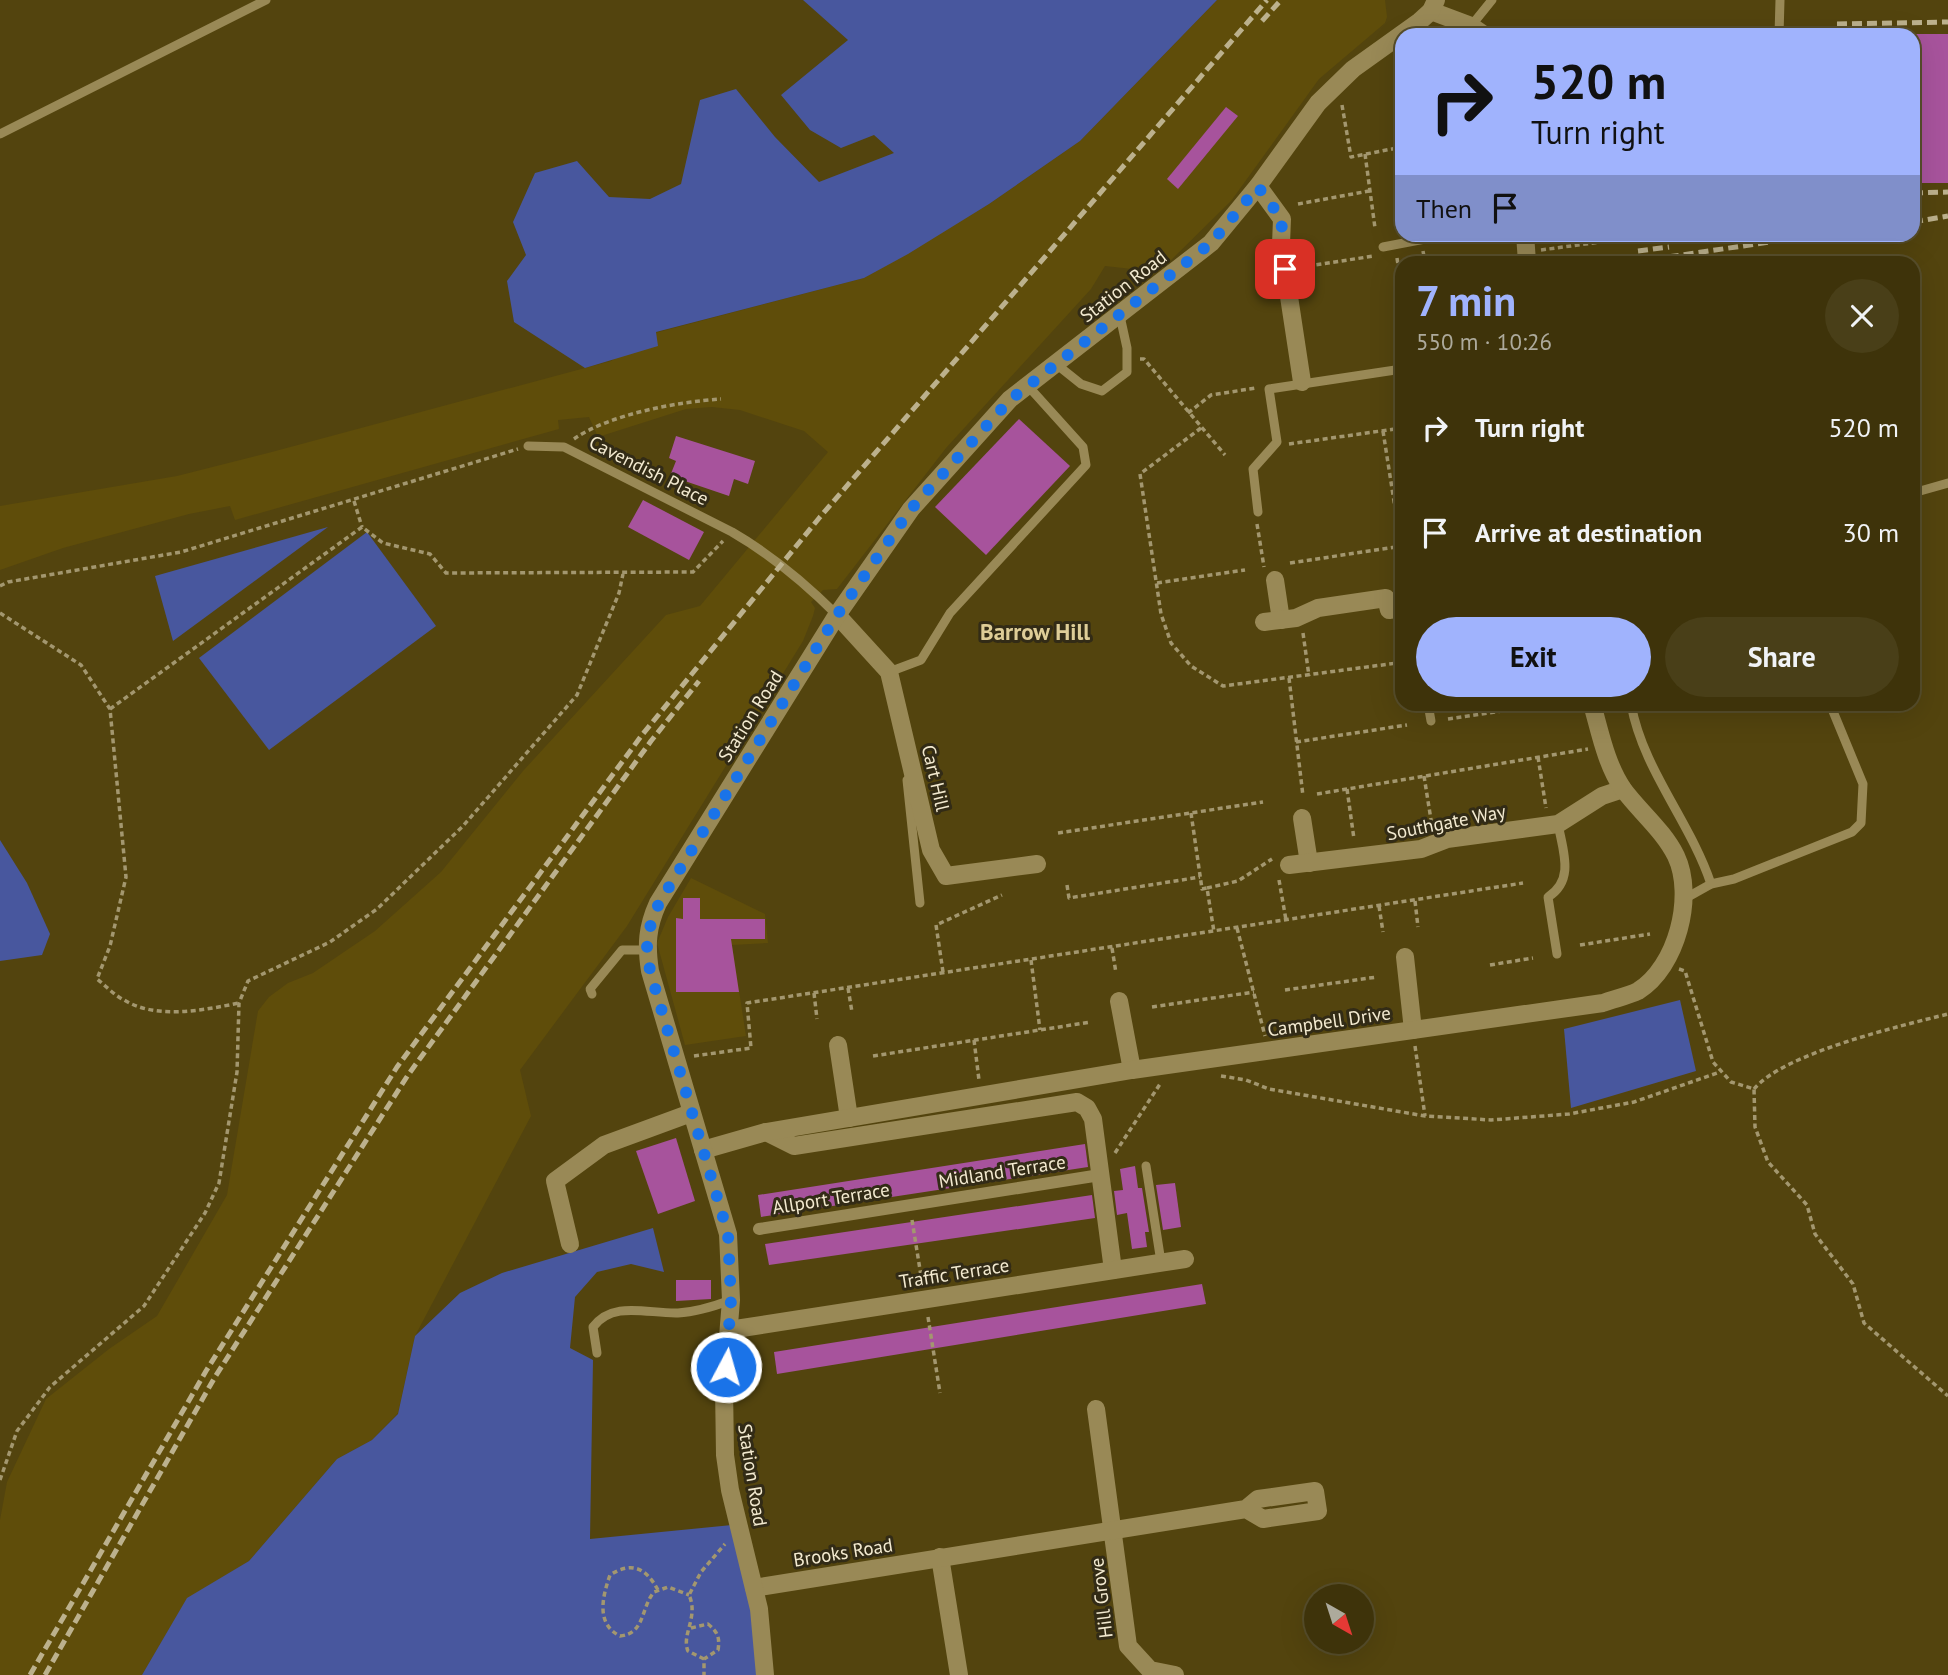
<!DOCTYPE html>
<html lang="en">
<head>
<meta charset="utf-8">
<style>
  body { margin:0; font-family:"PT Sans",sans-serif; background:#493f18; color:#f1f3f6; height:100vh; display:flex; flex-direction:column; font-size:26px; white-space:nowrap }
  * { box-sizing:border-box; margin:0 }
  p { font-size:23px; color:#adaa9c }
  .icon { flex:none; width:38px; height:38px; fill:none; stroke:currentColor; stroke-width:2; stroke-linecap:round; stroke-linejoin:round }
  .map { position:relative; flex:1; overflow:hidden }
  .side { position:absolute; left:1395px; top:256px; width:525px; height:455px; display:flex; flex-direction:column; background:#3e330a; border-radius:21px; box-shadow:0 7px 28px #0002,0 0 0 2px #574e2b }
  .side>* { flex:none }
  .banner { position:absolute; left:1395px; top:28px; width:525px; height:214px; border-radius:21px; box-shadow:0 7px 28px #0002,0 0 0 2px #574e2b; background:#a0b3fd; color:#111; overflow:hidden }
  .needle { width:46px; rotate:141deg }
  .fabs { position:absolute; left:1304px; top:1584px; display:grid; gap:14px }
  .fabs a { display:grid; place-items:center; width:70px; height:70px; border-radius:50%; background:#3e330a; box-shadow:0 7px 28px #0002,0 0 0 2px #574e2b; font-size:35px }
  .pin { position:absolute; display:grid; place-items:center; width:60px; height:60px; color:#fff; margin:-30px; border-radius:14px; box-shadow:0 4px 10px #0006 }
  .me { position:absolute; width:77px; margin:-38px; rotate:6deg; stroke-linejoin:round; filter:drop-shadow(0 0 5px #0008) }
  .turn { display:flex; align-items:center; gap:24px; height:147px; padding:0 21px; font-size:32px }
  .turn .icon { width:91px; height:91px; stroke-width:2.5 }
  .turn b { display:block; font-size:49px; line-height:60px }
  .then { display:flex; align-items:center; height:66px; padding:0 21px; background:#0003; gap:14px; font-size:26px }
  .round { display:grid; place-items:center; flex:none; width:74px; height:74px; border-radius:37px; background:#493f18 }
  .headline { display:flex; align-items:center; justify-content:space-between; height:119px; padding:0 21px }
  h1 { font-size:42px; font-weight:800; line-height:52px; color:#a0b3fd }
  .action { display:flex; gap:14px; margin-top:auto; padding:14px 21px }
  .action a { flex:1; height:80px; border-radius:42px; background:#a0b3fd; color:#111; font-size:28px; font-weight:800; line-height:80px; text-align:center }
  .action a+a { background:#493f18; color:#f1f3f6 }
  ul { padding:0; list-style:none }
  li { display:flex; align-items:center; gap:21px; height:105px; padding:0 21px }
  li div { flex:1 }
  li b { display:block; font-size:26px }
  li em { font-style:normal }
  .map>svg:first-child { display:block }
  .built { fill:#5f4d0a }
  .green { fill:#48579e }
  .building { fill:#a7539c }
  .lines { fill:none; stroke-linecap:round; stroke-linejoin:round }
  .path { stroke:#a3976f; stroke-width:3.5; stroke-dasharray:5 3.5; stroke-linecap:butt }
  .service { stroke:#998956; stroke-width:9 }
  .pedestrian { stroke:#998956; stroke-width:12 }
  .minor { stroke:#998956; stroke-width:18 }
  .tertiary { stroke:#998956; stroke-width:18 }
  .rail { stroke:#bcb18d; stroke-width:5; stroke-dasharray:10 5; stroke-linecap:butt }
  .route { stroke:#1a73e8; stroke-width:12; stroke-dasharray:0 21.6 }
  .labels { text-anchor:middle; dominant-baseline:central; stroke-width:6; stroke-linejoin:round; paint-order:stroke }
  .street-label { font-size:19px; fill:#f3ead0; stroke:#322b16 }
  .quarter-label { font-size:23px; font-weight:bold; fill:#decd97; stroke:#322b16 }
</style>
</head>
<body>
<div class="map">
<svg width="1948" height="1675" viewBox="0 0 1948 1675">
  <rect width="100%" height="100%" fill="#53440e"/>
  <!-- built -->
  <g class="built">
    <path d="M1217,0H1385L1387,17L1385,23L1319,79L1231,201L1167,264L1155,270H1141L1105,266L1091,289L946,448L837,589L823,590L811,602L815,608L813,616L803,641L627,926L520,1070L531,1116L415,1336L398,1413L372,1440L337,1459L249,1561L187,1599L142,1675H0V1520L7,1482L46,1399L109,1349L157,1316L227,1195L258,1011L269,997L288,983L313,973L375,931L441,872L523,771L666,615L700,606L828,452L804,431L740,410L712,407L686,409L598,437L589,417L558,420L559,429L235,520L230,506L189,514L63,548L0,570V506L177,476L268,453L611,361L655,333L864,278L989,204L1080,141Z"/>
    <path d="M691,878L765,914L768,943L732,945L746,1036L685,1045L657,943L668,917Z"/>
  </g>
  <!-- green -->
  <g class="green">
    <path d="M803,0H1217L1080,141L989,204L908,254L864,278L656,332L658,346L585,368L514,322L507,281L526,255L513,222L535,173L577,161L609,197L650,199L681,184L700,100L736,89L775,137L819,182L894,153L874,135L841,148L810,130L781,95L848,40Z"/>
    <path d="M328,527L173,641L155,576Z"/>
    <path d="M367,532L436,626L269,750L199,658Z"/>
    <path d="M0,840L27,883L50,934L42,955L0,961Z"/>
    <path d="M1680,1000L1696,1071L1571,1108L1564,1029Z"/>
    <path d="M653,1228L664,1272L631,1264L597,1272L575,1297L570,1348L593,1360L590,1539L732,1525L748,1588L759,1675H142L187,1598L249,1561L337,1459L372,1440L398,1414L415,1336L460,1293L502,1273Z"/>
  </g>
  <!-- building -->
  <g class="building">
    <path d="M1948,34V183H1913V34Z"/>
    <path d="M1226,107L1238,116L1178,189L1167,179Z"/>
    <path d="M1019,419L1070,466L986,555L935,507Z"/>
    <path d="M676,436L755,461L748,484L734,479L729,496L670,476L676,461L669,458Z"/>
    <path d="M643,500L704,532L689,560L628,527Z"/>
    <path d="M683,898H700V919H765V939H731L739,992H676V918L683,919Z"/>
    <path d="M676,1138L695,1201L658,1214L636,1151Z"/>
    <path d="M1085,1144L1088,1167L761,1217L758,1195Z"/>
    <path d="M1135,1166L1138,1188H1142L1149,1232H1145L1147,1247L1132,1249L1127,1213L1117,1215L1114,1191L1123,1190L1120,1169Z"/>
    <path d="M1175,1183L1181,1227L1163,1230L1156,1185Z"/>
    <path d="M1092,1195L1095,1218L769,1265L765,1244Z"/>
    <path d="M676,1280H711V1299L676,1301Z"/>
    <path d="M1202,1284L1206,1304L777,1374L774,1352Z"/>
  </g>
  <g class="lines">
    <!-- path -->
    <g class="path">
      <path d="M1342,105L1351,157L1402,147"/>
      <path d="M1365,154L1375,228"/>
      <path d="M1298,204L1369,191"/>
      <path d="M1541,250L1660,234"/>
      <path d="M1423,251L1425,262"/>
      <path d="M1397,258L1402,290"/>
      <path d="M1308,266L1374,256"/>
      <path d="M1140,359H1144L1225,455"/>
      <path d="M1188,413L1211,395L1256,388"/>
      <path d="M1201,428L1140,474L1161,614L1171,643L1191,666L1223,686L1397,663"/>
      <path d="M1383,431L1401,546"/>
      <path d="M574,439C610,414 677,402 721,399"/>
      <path d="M1289,444L1402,428"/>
      <path d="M354,501L362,527"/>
      <path d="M1257,524L1264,567"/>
      <path d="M1290,563L1402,546"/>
      <path d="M1157,583L1245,570"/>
      <path d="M0,586L8,582L181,552L518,449"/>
      <path d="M0,613L81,665L110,709L126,877L110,946L97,979C106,986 114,995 124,1000C157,1020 204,1010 239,1003"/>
      <path d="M1303,633L1309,676"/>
      <path d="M1289,678L1303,796"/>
      <path d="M110,709L362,527L383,543L430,554L446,573L693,572L723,541"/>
      <path d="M1448,719L1548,704"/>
      <path d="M1296,742L1407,725"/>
      <path d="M1538,757L1546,808"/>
      <path d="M1424,776L1432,826"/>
      <path d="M1347,789L1354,839"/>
      <path d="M1317,794L1588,749"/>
      <path d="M1191,813L1202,889L1207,888L1214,932"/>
      <path d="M1058,833L1263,802"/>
      <path d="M1279,880L1286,920"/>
      <path d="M1067,885L1069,898L1200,877"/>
      <path d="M1207,888L1238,881L1272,859"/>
      <path d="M1415,901L1418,927"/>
      <path d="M1379,906L1383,932"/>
      <path d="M1237,928L1265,1036"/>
      <path d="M1580,945L1650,934"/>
      <path d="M1112,948L1116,973"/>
      <path d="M1031,960L1040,1030"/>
      <path d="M1490,965L1533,958"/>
      <path d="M1679,969L1685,971L1713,1062L1731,1082L1754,1089L1755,1127L1768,1162L1807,1205L1815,1234L1853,1284L1864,1323L1948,1396"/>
      <path d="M943,972L936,925L1002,895"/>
      <path d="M848,988L852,1012"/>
      <path d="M1285,990L1377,977"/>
      <path d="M814,993L817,1019"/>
      <path d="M1152,1007L1254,992"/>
      <path d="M974,1040L979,1080"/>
      <path d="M1415,1046L1425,1116"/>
      <path d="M694,1056L751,1048L747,1003L1523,883"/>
      <path d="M873,1056L1091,1022"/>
      <path d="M1221,1076L1246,1080L1269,1089L1425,1116L1491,1120L1569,1114L1634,1102L1720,1072"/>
      <path d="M1754,1089C1784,1053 1900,1026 1948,1014"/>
      <path d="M1115,1153L1160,1084"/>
      <path d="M912,1220L922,1282"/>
      <path d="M928,1317L940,1393"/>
      <path d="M0,1480L17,1431L50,1387L144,1306L205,1213L219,1183L237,1072L239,1003L248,981L330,942L377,909L463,826L577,695L619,593L623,574"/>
      <path d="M658,1590C646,1568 632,1561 610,1575C602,1598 596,1624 620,1636C645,1634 641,1607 654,1592L668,1587L689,1595"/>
      <path d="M691,1628L708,1624C718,1632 720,1638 718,1650L704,1659V1675"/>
      <path d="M704,1659L688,1651C681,1635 699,1617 689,1595L701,1572L725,1544"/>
    </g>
    <!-- service -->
    <g class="service">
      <path d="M1471,26L1492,0"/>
      <path d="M1779,35L1780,0"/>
      <path d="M0,134L266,0"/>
      <path d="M1383,247L1451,234"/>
      <path d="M1056,364L1081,384L1102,391L1127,372V348L1120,316"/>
      <path d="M528,446L564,447L732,532C770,554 806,584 837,615"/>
      <path d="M1913,493L1948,483"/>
      <path d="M1258,512L1253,469L1277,442L1269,389L1402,369"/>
      <path d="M889,672L921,660L950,613L1086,465L1083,447L1028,386"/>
      <path d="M1428,704L1431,721"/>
      <path d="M1631,704C1643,770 1690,821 1711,884"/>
      <path d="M907,780L920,903"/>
      <path d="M1686,898L1711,884L1734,879L1852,832L1861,823L1863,784L1830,704"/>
      <path d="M1557,954L1548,897C1575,880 1563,851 1558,824"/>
      <path d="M592,994L590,989L622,950H647"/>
      <path d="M1146,1166L1161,1262"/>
      <path d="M597,1353L593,1327C613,1300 648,1314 678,1313C696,1312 715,1306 731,1300"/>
    </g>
    <!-- pedestrian -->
    <path class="pedestrian" d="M759,1229L1100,1175"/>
    <!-- minor -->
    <g class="minor">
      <path d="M1431,11L1471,26L1484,35"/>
      <path d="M1258,186L1282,219L1281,244L1302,382"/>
      <path d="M1525,234L1527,262"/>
      <path d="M1275,580L1281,620"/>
      <path d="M837,615L889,672L931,850L946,876L1037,864"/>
      <path d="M1264,622L1296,618L1318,608L1386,598L1389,610L1402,608"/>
      <path d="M1302,818L1309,863"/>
      <path d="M1289,865L1421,849L1447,839L1558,824L1602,796L1623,789"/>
      <path d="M1405,957L1413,1030"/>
      <path d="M1119,1001L1132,1070"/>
      <path d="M838,1045L849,1118"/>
      <path d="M766,1132L794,1146L1077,1102L1087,1108L1093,1119L1113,1270"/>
      <path d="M703,1150L766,1132L1132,1070L1603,1003C1613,999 1628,996 1638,991C1677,967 1695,896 1676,856C1663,830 1640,812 1623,789C1606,764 1600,732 1592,704"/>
      <path d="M570,1244L555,1181L604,1145L691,1113"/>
      <path d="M729,1330L1185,1259"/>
      <path d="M1096,1409L1128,1646L1150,1670L1175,1675"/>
      <path d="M940,1557L959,1675"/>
      <path d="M754,1588L1246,1509L1258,1499L1315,1491L1318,1511L1263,1519L1246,1509"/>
    </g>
    <!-- tertiary -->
    <path class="tertiary" d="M765,1675L759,1609L730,1490L725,1455L724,1386L731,1300L728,1234L650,971C646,945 647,927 658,903L837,615L911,509L1010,399L1211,243L1258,186L1318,103L1353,69L1420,21L1431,11L1436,0"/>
    <!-- rail -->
    <g class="rail">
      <path d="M1262,21L1281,0"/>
      <path d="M1837,24L1948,22"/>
      <path d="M1913,193L1948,192"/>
      <path d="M1913,222L1948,216"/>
      <path d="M1638,251L1669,247"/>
      <path d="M1654,259L1825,234"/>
      <path d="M30,1675L206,1371L397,1067L642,735L820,517L1267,0"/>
      <path d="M45,1675L215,1377L408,1075L651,741L699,681"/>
    </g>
  </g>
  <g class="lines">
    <!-- route -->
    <path class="route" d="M726,1367L731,1300L728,1234L650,971L646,938L659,903L837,615L911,509L1010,400L1211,243L1258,187L1282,219L1281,244L1285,269"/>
  </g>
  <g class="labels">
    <!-- street labels -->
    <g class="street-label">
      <text transform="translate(1123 286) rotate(-38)">Station Road</text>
      <text transform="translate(649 470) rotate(27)">Cavendish Place</text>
      <text transform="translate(750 716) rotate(-58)">Station Road</text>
      <text transform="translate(936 778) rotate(77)">Cart Hill</text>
      <text transform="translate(1446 822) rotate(-11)">Southgate Way</text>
      <text transform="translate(1329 1021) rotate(-8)">Campbell Drive</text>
      <text transform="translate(1002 1171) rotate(-9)">Midland Terrace</text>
      <text transform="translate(831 1198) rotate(-9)">Allport Terrace</text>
      <text transform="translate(954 1273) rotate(-9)">Traffic Terrace</text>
      <text transform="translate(753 1475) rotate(81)">Station Road</text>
      <text transform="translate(843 1552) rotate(-9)">Brooks Road</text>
      <text transform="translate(1101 1598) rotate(-97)">Hill Grove</text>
    </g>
    <!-- quarter labels -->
    <g class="quarter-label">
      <text x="1035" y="631">Barrow Hill</text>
    </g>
  </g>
</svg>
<div class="fabs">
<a><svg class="needle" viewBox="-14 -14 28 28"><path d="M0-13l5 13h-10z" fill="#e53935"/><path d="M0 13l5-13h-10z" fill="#adaa9c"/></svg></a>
</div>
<div class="pin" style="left:1285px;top:269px;background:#d93025"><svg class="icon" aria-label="arrive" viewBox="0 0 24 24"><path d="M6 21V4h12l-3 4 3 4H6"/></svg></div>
<svg class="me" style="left:726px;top:1367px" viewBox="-20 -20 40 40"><circle r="17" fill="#1a73e8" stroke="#fff" stroke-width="3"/><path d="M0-11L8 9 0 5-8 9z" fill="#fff"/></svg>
<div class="banner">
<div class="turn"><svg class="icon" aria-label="right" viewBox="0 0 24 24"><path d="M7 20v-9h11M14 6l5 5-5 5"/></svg><div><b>520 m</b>Turn right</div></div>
<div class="then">Then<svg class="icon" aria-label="arrive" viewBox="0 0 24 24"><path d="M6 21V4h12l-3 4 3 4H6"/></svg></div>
</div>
<section class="side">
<div class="headline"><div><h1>7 min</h1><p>550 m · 10:26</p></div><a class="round"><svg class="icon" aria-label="close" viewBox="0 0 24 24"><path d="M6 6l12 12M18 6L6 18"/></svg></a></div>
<ul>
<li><svg class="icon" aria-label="right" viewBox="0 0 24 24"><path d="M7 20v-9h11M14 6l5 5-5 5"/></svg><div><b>Turn right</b></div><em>520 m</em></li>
<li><svg class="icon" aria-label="arrive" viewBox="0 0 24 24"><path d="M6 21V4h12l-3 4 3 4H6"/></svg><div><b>Arrive at destination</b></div><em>30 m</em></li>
</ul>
<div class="action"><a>Exit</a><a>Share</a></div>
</section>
</div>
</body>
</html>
